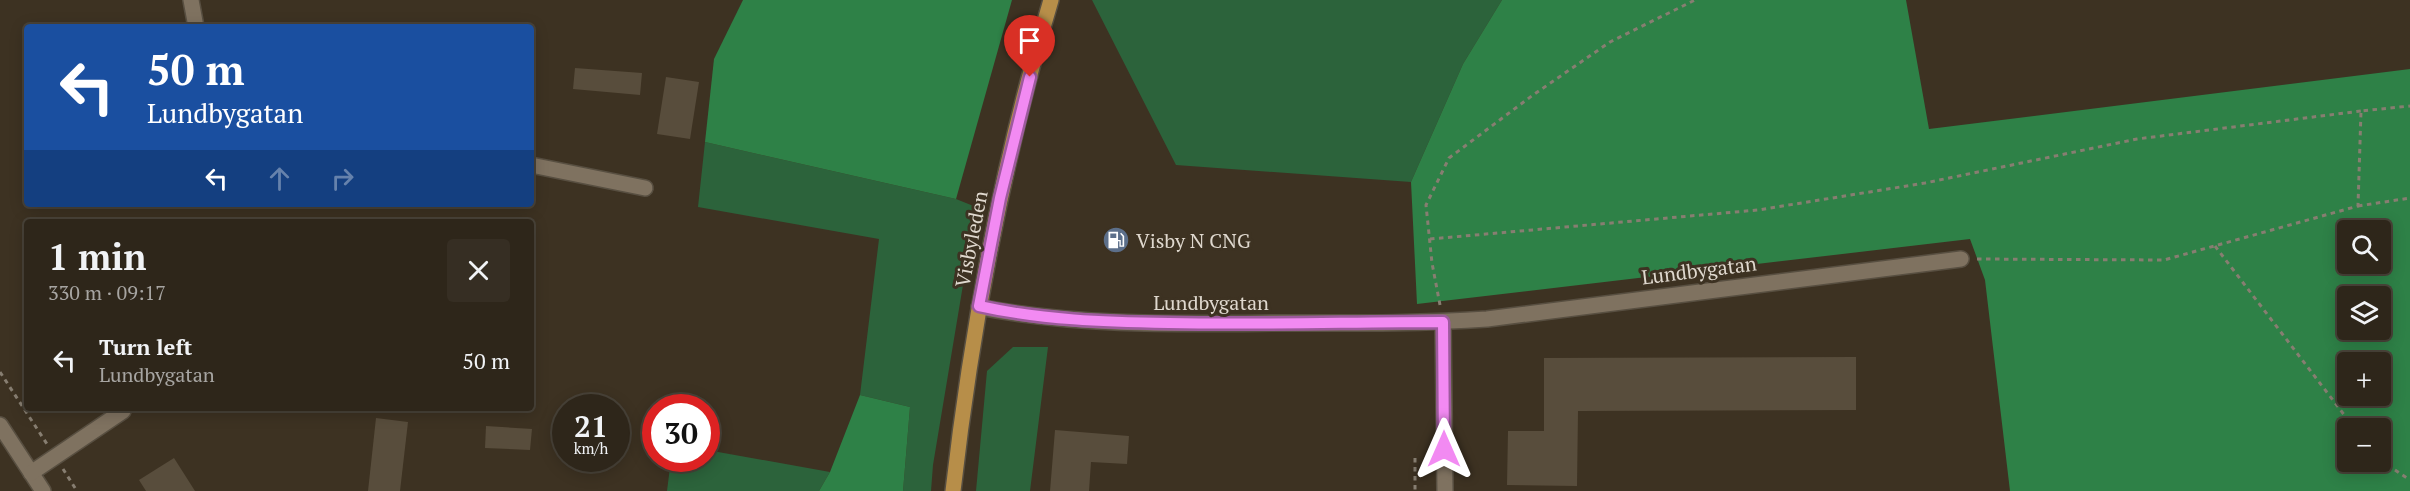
<!DOCTYPE html>
<html lang="en">
<head>
<meta charset="utf-8">
<style>
  body { margin:0; font-family:"PT Serif",serif; background:#362e23; color:#f1f3f6; height:100vh; display:flex; flex-direction:column; font-size:22px; white-space:nowrap }
  * { box-sizing:border-box; margin:0 }
  p { font-size:20px; color:#a7a5a2 }
  .icon { flex:none; width:33px; height:33px; fill:none; stroke:currentColor; stroke-width:2; stroke-linecap:round; stroke-linejoin:round }
  .map { position:relative; flex:1; overflow:hidden }
  .sheet { position:absolute; left:24px; top:219px; width:510px; height:192px; display:flex; flex-direction:column; background:#2e261a; border-radius:6px; box-shadow:0 3px 15px #0003,0 0 0 2px #494339 }
  .sheet>* { flex:none }
  .banner { position:absolute; left:24px; top:24px; width:510px; height:183px; border-radius:6px; box-shadow:0 3px 15px #0003,0 0 0 2px #494339; background:#1a4fa0; color:#fff; overflow:hidden }
  .buttons { position:absolute; left:2337px; top:220px; display:grid; gap:12px }
  .buttons a { display:grid; place-items:center; width:54px; height:54px; border-radius:6px; background:#2e261a; box-shadow:0 3px 15px #0003,0 0 0 2px #494339; font-size:30px }
  .speed { position:absolute; left:552px; top:394px; display:flex; gap:12px; font-size:30px; font-weight:700; text-align:center }
  .speed>* { display:grid; place-content:center; width:78px; height:78px; border-radius:50%; background:#2e261a; box-shadow:0 3px 15px #0003,0 0 0 2px #494339; line-height:1 }
  .speed small { font-size:15px; font-weight:400 }
  .speed .limit { border:9px solid #d22; background:#fff; color:#111 }
  .pin { position:absolute; display:grid; place-items:center; width:51px; height:51px; color:#fff; margin:-62px -26px; border-radius:50% 50% 50% 0; rotate:-45deg; box-shadow:0 0 6px #0007 }
  .pin .icon { rotate:45deg }
  .me { position:absolute; width:66px; margin:-33px; rotate:0deg; stroke-linejoin:round; filter:drop-shadow(0 0 4px #0008) }
  .turn { display:flex; align-items:center; gap:21px; height:126px; padding:0 24px; font-size:27px }
  .turn .icon { width:78px; height:78px; stroke-width:2.5 }
  .turn b { display:block; font-size:42px; line-height:51px }
  .lanes { display:flex; align-items:center; height:57px; padding:0 24px; background:#0003; justify-content:center; gap:30px; direction:ltr }
  .lanes .off { opacity:.35 }
  .round { display:grid; place-items:center; flex:none; width:63px; height:63px; border-radius:6px; background:#362e23 }
  .head { display:flex; align-items:center; justify-content:space-between; height:102px; padding:0 24px }
  h1 { font-size:36px; font-weight:600; line-height:45px }
  ul { padding:0; list-style:none }
  li { display:flex; align-items:center; gap:18px; height:78px; padding:0 24px }
  li div { flex:1 }
  li b { display:block; font-size:22px }
  li em { font-style:normal }
  .map>svg:first-child { display:block }
  .green { fill:#2c633b }
  .forest { fill:#2e8147; fill-rule:evenodd }
  .building { fill:#584d3c }
  .lines { fill:none; stroke-linecap:round; stroke-linejoin:round }
  .minor-casing { stroke:#584f41; stroke-width:18 }
  .major-casing { stroke:#584f41; stroke-width:18 }
  .path { stroke:#877e71; stroke-width:3; stroke-dasharray:4.5 4.5; stroke-linecap:butt }
  .minor { stroke:#7f7260; stroke-width:15 }
  .major { stroke:#b78e49; stroke-width:15 }
  .route-casing { stroke:#9d5a9d; stroke-width:15 }
  .route { stroke:#f28af2; stroke-width:10 }
  .labels { text-anchor:middle; dominant-baseline:central; stroke-width:6; stroke-linejoin:round; paint-order:stroke }
  .street-label { font-size:20px; fill:#dfd8ce; stroke:#3d3222 }
  .poi-label { font-size:20px; fill:#dfd8ce; stroke:#3d3222; text-anchor:start }
</style>
</head>
<body>
<div class="map">
<svg width="2410" height="491" viewBox="0 0 2410 491">
  <rect width="100%" height="100%" fill="#3d3222"/>
  <!-- green -->
  <g class="green">
    <path d="M1092,0H1502L1463,64L1411,182L1176,165Z"/>
    <path d="M705,142L956,199L976,207L933,465L931,491H903L910,407L860,395L879,239L698,207Z"/>
    <path d="M1013,347H1048L1030,491H976L987,371Z"/>
    <path d="M707,450L830,472L819,491H667L671,459H706Z"/>
  </g>
  <!-- forest -->
  <g class="forest">
    <path d="M743,0H1012L956,199L705,142L714,59Z"/>
    <path d="M1502,0H1906L1929,129L2410,69V491H2010L1985,280L1970,239L1417,304L1411,182L1463,64ZM2348,231H2380V264H2348ZM2348,297H2380V330H2348ZM2348,363H2380V396H2348ZM2348,429H2380V462H2348Z"/>
    <path d="M860,395L910,407L903,491H819L830,472Z"/>
  </g>
  <!-- building -->
  <g class="building">
    <path d="M575,68L642,73L640,95L573,89Z"/>
    <path d="M666,77L699,82L690,139L657,134Z"/>
    <path d="M1856,357V410L1578,411L1577,486L1507,485L1508,431H1544V358Z"/>
    <path d="M376,418L408,422L400,491H368Z"/>
    <path d="M486,426L532,429L530,450L485,448Z"/>
    <path d="M1055,430L1129,436L1127,464L1091,462L1089,491H1050Z"/>
    <path d="M174,458L195,491H146L139,480Z"/>
  </g>
  <g class="lines">
    <defs>
      <g id="minor">
        <path d="M191,0L196,27"/>
        <path d="M531,165L645,188"/>
        <path d="M979,307C1076,326 1175,324 1273,323C1344,323 1416,324 1487,319L1961,259"/>
        <path d="M1443,322L1445,491"/>
        <path d="M0,425L43,491"/>
        <path d="M31,473L123,411L121,408"/>
      </g>
      <path id="major" d="M953,491C972,325 1003,160 1051,0"/>
    </defs>
    <!-- minor casing -->
    <use href="#minor" class="minor-casing"/>
    <!-- major casing -->
    <use href="#major" class="major-casing"/>
    <!-- path -->
    <g class="path">
      <path d="M2358,206L2410,198"/>
      <path d="M1430,239L1758,210L1925,183L2137,139L2361,111"/>
      <path d="M2215,246L2355,429"/>
      <path d="M1977,259L2164,260L2358,206L2361,111L2410,106"/>
      <path d="M1440,305L1432,263L1426,205L1449,158L1533,95L1610,42L1695,0"/>
      <path d="M0,372L47,444"/>
      <path d="M1415,458V491"/>
      <path d="M2380,460L2410,480"/>
      <path d="M63,469L77,491"/>
    </g>
    <!-- minor -->
    <use href="#minor" class="minor"/>
    <!-- major -->
    <use href="#major" class="major"/>
  </g>
  <g class="lines">
    <defs>
      <path id="route" d="M1030,77L1000,198L979,306C1042,320 1105,322 1169,323C1261,325 1352,322 1443,322L1444,449"/>
    </defs>
    <!-- route casing -->
    <use href="#route" class="route-casing"/>
    <!-- route -->
    <use href="#route" class="route"/>
  </g>
  <!-- icons -->
  <defs>
    <symbol id="fuel-disc" viewBox="-11 -11 22 22"><circle r="9.5" fill="#5c6f8a" stroke="#3d3222"/><path d="M-5.5-6h7V0h2V4h1.3V-2.5L3-4.5l.8-.8L6-3V5H2.5V1h-1V6h-7ZM-4.2-4.7v3.2H.2V-4.7Z" fill="#fff"/></symbol>
  </defs>
  <g fill-rule="evenodd">
    <use href="#fuel-disc" x="1101" y="225" width="30" height="30"/>
  </g>
  <g class="labels">
    <!-- street labels -->
    <g class="street-label">
      <text transform="translate(971 239) rotate(-79)">Visbyleden</text>
      <text transform="translate(1699 270) rotate(-7)">Lundbygatan</text>
      <text x="1211" y="302">Lundbygatan</text>
    </g>
    <!-- poi labels -->
    <g class="poi-label">
      <text x="1136" y="240">Visby N CNG</text>
    </g>
  </g>
</svg>
<div class="buttons">
<a><svg class="icon" aria-label="search" viewBox="0 0 24 24"><circle cx="10" cy="10" r="6"/><path d="M15 15l6 6"/></svg></a>
<a><svg class="icon" aria-label="layers" viewBox="0 0 24 24"><path d="M12 4l9 5-9 5-9-5zM3 14l9 5 9-5"/></svg></a>
<a>+</a>
<a>−</a>
</div>
<div class="speed"><div>21<small>km/h</small></div><div class="limit">30</div></div>
<div class="pin" style="left:1030px;top:77px;background:#d93025"><svg class="icon" aria-label="arrive" viewBox="0 0 24 24"><path d="M6 21V4h12l-3 4 3 4H6"/></svg></div>
<svg class="me" style="left:1444px;top:449px" viewBox="-20 -20 40 40"><path d="M0-17L14 15 0 8-14 15z" fill="#f28af2" stroke="#fff" stroke-width="4"/></svg>
<div class="banner">
<div class="turn"><svg class="icon" aria-label="left" viewBox="0 0 24 24"><path d="M17 20v-9H6M10 6l-5 5 5 5"/></svg><div><b>50 m</b>Lundbygatan</div></div>
<div class="lanes"><svg class="icon" aria-label="left" viewBox="0 0 24 24"><path d="M17 20v-9H6M10 6l-5 5 5 5"/></svg><svg class="icon off" aria-label="ahead" viewBox="0 0 24 24"><path d="M12 20V5M6 11l6-6 6 6"/></svg><svg class="icon off" aria-label="right" viewBox="0 0 24 24"><path d="M7 20v-9h11M14 6l5 5-5 5"/></svg></div>
</div>
<section class="sheet">
<div class="head"><div><h1>1 min</h1><p>330 m · 09:17</p></div><a class="round"><svg class="icon" aria-label="close" viewBox="0 0 24 24"><path d="M6 6l12 12M18 6L6 18"/></svg></a></div>
<ul>
<li><svg class="icon" aria-label="left" viewBox="0 0 24 24"><path d="M17 20v-9H6M10 6l-5 5 5 5"/></svg><div><b>Turn left</b><p>Lundbygatan</p></div><em>50 m</em></li>
</ul>
</section>
</div>
</body>
</html>
